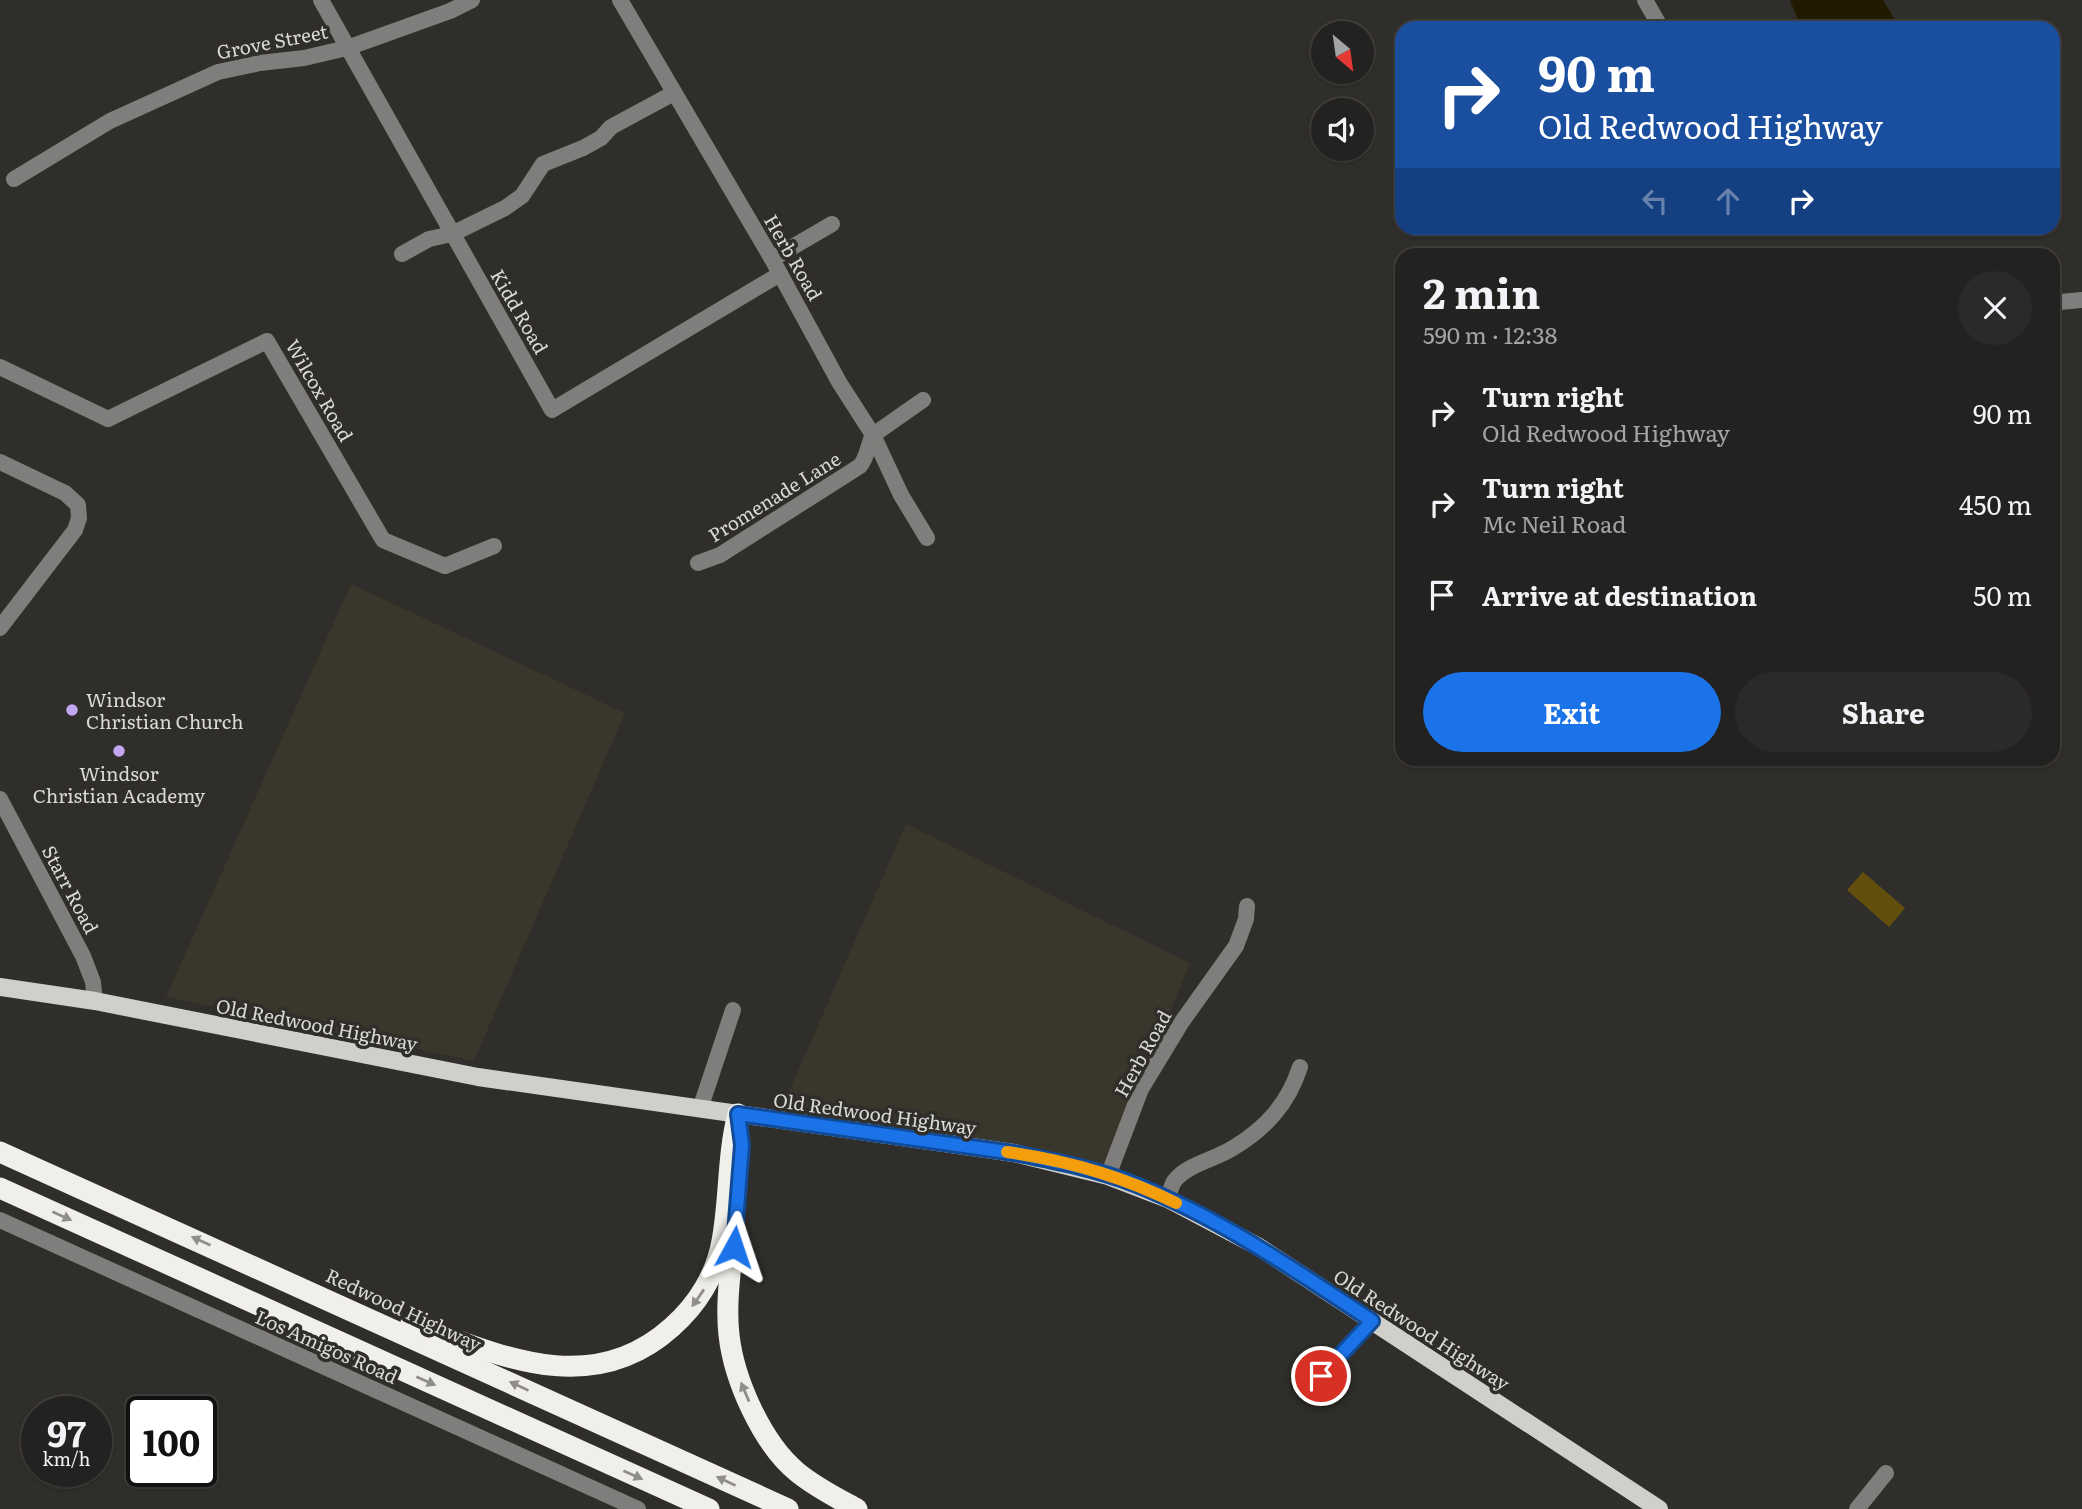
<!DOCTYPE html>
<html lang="en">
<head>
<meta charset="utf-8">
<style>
  body { margin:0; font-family:Literata,serif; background:#2c2a29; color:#f1f3f6; height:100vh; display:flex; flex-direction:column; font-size:26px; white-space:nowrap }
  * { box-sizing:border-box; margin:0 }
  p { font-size:23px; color:#a3a4a5 }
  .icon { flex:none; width:38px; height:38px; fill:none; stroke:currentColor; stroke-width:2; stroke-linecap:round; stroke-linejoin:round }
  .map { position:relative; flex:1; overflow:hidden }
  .sheet { position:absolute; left:1395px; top:248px; width:665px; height:518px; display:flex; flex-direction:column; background:#242220; border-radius:21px; box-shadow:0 2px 5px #0004,0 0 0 2px #413f3e }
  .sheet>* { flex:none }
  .guide { position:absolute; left:1395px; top:21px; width:665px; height:214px; border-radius:21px; box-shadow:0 2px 5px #0004,0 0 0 2px #413f3e; background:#1a4fa0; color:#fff; overflow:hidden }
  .needle { width:46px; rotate:151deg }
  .controls { position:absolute; left:1311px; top:21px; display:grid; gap:14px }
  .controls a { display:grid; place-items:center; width:63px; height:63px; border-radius:50%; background:#242220; box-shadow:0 2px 5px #0004,0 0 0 2px #413f3e; font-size:35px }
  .speed { position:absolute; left:21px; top:1396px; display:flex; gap:14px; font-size:35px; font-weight:700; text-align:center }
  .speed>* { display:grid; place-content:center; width:91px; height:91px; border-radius:50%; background:#242220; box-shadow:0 2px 5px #0004,0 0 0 2px #413f3e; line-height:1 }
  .speed small { font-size:18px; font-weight:400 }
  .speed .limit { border:4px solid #111; border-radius:10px; background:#fff; color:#111 }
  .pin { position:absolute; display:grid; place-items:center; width:60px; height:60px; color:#fff; margin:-30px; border:4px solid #fff; border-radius:50%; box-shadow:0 2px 7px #0007 }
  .me { position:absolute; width:77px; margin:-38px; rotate:5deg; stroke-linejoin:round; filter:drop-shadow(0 0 5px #0008) }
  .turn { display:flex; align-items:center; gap:24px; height:147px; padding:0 28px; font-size:32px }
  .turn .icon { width:91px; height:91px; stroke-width:2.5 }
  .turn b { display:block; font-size:49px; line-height:60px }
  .lanes { display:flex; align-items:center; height:66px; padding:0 28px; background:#0003; justify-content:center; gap:35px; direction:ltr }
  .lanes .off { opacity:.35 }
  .round { display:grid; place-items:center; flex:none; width:74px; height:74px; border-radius:37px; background:#2c2a29 }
  .headline { display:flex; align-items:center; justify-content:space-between; height:119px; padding:0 28px }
  h1 { font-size:42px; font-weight:700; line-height:52px }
  .button { display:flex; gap:14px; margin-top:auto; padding:14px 28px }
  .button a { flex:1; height:80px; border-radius:42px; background:#1a73e8; color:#fff; font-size:28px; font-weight:700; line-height:80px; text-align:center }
  .button a+a { background:#2c2a29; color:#f1f3f6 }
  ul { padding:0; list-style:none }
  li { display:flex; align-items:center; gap:21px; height:91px; padding:0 28px }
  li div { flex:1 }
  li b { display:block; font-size:26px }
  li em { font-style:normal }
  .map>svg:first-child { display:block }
  .built { fill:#39362b }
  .green { fill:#634f0d }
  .water { fill:#221900 }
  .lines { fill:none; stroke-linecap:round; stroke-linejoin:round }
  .minor { stroke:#7f7e7c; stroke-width:16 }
  .major { stroke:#d0cfca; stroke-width:18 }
  .highway { stroke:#f1efe9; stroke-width:21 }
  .oneway { fill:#908e8a }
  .route-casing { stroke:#114b97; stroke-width:18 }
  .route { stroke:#1a73e8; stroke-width:12 }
  .slow { stroke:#f59e0b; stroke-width:12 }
  .poi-dot { fill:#c3a7f2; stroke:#302e2a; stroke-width:2.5 }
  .labels { text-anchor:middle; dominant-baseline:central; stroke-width:7; stroke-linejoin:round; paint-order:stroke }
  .street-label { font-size:19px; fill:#dad9d6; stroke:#302e2a }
  .poi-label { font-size:19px; fill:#dad9d6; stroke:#302e2a; text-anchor:start }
</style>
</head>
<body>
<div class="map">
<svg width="2082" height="1509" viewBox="0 0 2082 1509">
  <rect width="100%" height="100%" fill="#302e2a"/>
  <!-- built -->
  <g class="built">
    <path d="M351,584L625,713L474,1061L166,997Z"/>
    <path d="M906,824L1190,963L1105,1169L784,1103Z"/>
  </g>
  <!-- green -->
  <path class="green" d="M1863,872L1905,908L1889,927L1847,890Z"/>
  <!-- water -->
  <path class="water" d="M1790,0H1883L1900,28H1801Z"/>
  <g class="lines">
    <!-- minor -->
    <g class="minor">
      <path d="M321,0L552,410L780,274"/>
      <path d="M620,0L772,259L839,382L873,435L901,495L927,538"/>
      <path d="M1645,0L1661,28"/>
      <path d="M14,179L110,121L218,72L260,63L304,58L347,48L450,11L472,0"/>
      <path d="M402,254L429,239L452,234L505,208L522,196L543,164L583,148L601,138L611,127L674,93"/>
      <path d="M772,259L832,224"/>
      <path d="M2053,306L2060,302L2082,300"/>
      <path d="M0,367L108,419L267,341L383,540L445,566L494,546"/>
      <path d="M0,462L65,493L78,505L79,518L75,530L0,628"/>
      <path d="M698,563L720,555L860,466C868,456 867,447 873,435L923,400"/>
      <path d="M0,799L83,956L93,982L95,1001"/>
      <path d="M700,1109L733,1010"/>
      <path d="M1108,1176L1141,1089L1181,1023L1236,946L1246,919L1247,906"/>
      <path d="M1168,1199C1170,1192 1171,1184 1176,1179C1189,1164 1216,1159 1233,1148C1266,1128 1288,1104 1300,1067"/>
      <path d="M0,1220L638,1509"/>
      <path d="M1321,1376L1372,1321"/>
      <path d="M1857,1509L1886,1473"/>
    </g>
    <!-- major -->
    <path class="major" d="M0,987L95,1001L478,1077L1014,1153L1108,1176L1168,1199L1259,1247L1659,1509"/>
    <!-- highway -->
    <g class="highway">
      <path d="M0,1152L788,1509"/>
      <path d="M0,1188L709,1509"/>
      <path d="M735,1227C732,1262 725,1300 729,1335C734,1380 762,1443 797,1472C815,1487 837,1498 857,1509"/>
      <path d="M411,1323C498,1355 591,1400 672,1327C697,1305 716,1275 722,1241C730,1199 727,1156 738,1114"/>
    </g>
  </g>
  <!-- one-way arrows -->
  <defs><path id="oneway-solid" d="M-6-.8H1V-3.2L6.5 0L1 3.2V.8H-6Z" transform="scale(1.75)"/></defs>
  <g class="oneway">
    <use href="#oneway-solid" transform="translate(62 1216) rotate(24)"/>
    <use href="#oneway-solid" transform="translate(201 1241) rotate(-156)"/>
    <use href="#oneway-solid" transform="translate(698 1298) rotate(125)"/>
    <use href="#oneway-solid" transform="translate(426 1381) rotate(24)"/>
    <use href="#oneway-solid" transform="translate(519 1386) rotate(-155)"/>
    <use href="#oneway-solid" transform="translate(745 1392) rotate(-113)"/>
    <use href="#oneway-solid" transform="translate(633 1475) rotate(24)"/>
    <use href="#oneway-solid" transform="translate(726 1481) rotate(-155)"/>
  </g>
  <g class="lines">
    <defs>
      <path id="route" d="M734,1247L742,1145L738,1114L1014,1153C1054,1161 1096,1169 1134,1184C1220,1218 1295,1270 1372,1321L1321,1376"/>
    </defs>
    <!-- route casing -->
    <use href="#route" class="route-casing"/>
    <!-- route -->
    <use href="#route" class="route"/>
    <!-- slow -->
    <path class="slow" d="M1007,1152C1065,1160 1124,1177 1176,1203"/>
  </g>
  <!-- markers -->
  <g class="poi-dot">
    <circle cx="72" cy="710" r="7"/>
    <circle cx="119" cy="751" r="7"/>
  </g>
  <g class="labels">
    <!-- street labels -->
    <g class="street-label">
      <text transform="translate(272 41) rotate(-11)">Grove Street</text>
      <text transform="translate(794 257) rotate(60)">Herb Road</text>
      <text transform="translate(520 311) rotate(60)">Kidd Road</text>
      <text transform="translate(320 390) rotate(60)">Wilcox Road</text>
      <text transform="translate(774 496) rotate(-32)">Promenade Lane</text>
      <text transform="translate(71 889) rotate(62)">Starr Road</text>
      <text transform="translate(317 1024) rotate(11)">Old Redwood Highway</text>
      <text transform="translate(1142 1053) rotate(-61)">Herb Road</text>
      <text transform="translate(875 1113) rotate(8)">Old Redwood Highway</text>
      <text transform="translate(404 1309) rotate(25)">Redwood Highway</text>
      <text transform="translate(1422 1329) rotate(33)">Old Redwood Highway</text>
      <text transform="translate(327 1346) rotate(24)">Los Amigos Road</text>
    </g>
    <!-- poi labels -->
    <g class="poi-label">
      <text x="86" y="699">Windsor<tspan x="86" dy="22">Christian Church</tspan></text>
      <text x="119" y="773" text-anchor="middle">Windsor<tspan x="119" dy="22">Christian Academy</tspan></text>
    </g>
  </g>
</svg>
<div class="controls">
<a><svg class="needle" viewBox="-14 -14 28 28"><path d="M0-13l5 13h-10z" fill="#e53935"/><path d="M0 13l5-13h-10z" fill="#a3a4a5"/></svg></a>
<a><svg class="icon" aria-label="sound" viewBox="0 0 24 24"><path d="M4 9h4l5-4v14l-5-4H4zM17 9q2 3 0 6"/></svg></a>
</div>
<div class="speed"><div>97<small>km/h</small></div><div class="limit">100</div></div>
<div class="pin" style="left:1321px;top:1376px;background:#d93025"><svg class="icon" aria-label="arrive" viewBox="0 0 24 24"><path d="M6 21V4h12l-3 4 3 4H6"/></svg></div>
<svg class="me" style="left:734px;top:1247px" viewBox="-20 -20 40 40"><path d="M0-17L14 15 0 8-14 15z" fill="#1a73e8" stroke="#fff" stroke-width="4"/></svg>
<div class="guide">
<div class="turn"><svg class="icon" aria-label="right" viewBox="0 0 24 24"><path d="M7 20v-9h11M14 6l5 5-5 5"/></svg><div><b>90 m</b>Old Redwood Highway</div></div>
<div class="lanes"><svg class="icon off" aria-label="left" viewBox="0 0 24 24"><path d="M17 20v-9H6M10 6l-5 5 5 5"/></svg><svg class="icon off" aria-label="ahead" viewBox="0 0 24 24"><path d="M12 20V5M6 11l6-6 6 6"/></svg><svg class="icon" aria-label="right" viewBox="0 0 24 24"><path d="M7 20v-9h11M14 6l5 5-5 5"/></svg></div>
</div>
<section class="sheet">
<div class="headline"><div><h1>2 min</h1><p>590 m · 12:38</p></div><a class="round"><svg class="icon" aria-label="close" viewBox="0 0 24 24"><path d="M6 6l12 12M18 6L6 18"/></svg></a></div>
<ul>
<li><svg class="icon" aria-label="right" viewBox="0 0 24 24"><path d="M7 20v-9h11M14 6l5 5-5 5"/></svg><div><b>Turn right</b><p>Old Redwood Highway</p></div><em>90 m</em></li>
<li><svg class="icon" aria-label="right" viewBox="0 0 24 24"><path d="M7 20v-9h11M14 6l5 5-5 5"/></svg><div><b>Turn right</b><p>Mc Neil Road</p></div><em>450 m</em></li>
<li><svg class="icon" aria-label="arrive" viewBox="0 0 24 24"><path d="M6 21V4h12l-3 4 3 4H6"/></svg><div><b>Arrive at destination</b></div><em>50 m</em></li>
</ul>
<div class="button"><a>Exit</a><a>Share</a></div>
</section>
</div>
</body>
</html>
